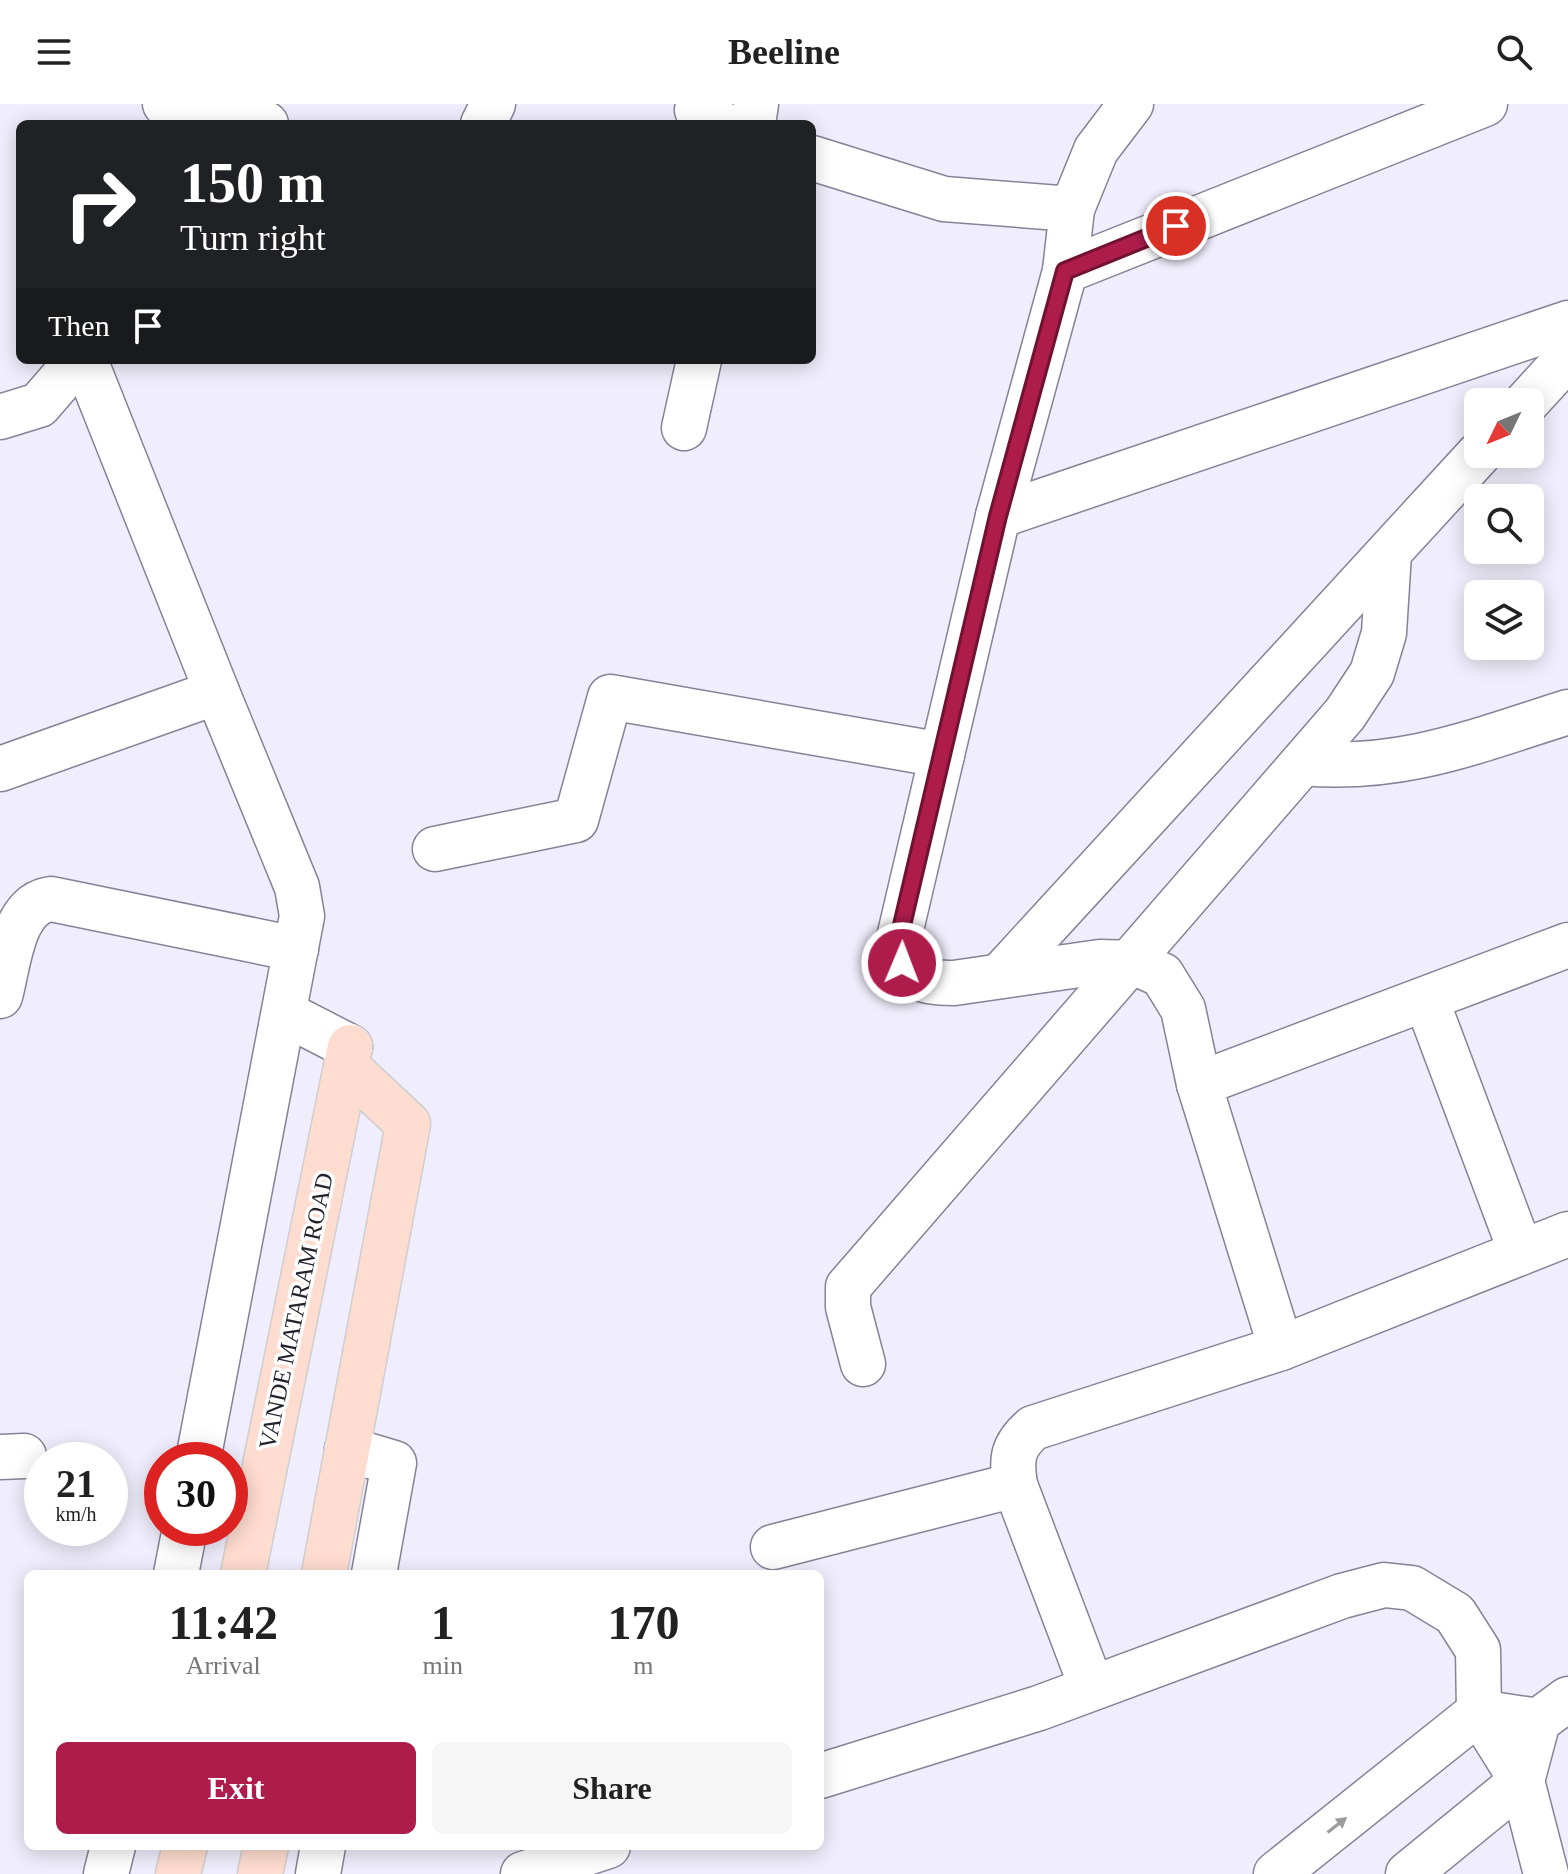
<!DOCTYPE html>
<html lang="en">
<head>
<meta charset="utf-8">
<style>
  body { margin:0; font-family:Georgia,serif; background:#f6f6f6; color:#222; height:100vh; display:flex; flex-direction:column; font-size:30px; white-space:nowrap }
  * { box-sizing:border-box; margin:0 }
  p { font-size:26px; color:#767676 }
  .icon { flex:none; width:44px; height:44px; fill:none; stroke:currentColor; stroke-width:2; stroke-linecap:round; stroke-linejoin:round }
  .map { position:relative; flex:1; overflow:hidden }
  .drawer { position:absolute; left:24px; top:1466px; width:800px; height:280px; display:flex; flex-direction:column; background:#fff; border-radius:12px; box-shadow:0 4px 20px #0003 }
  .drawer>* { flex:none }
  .top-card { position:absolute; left:16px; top:16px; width:800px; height:244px; border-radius:12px; box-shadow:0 4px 20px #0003; background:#202124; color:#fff; overflow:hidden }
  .needle { width:52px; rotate:227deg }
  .fabs { position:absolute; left:1464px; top:284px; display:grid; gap:16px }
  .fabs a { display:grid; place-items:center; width:80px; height:80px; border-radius:12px; background:#fff; box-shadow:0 4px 20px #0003; font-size:40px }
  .speed { position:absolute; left:24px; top:1338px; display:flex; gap:16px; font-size:40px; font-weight:700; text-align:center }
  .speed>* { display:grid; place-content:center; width:104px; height:104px; border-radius:50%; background:#fff; box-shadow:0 4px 20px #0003; line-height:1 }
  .speed small { font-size:20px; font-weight:400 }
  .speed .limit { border:12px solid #d22; background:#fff; color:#111 }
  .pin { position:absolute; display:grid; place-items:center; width:68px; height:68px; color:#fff; margin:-34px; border:4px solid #fff; border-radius:50%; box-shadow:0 2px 8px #0007 }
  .me { position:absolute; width:88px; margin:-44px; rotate:1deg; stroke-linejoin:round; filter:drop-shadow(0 0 6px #0008) }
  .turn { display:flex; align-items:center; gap:28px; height:168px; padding:0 32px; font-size:36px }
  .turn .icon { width:104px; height:104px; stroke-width:2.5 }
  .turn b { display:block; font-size:56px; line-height:68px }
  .then { display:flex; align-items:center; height:76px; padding:0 32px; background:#0003; gap:16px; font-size:30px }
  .eta { display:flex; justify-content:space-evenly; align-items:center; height:136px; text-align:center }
  .eta b { font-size:48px; font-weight:800; line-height:56px }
  .button { display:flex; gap:16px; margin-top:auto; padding:16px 32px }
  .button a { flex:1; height:92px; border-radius:12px; background:#ae1c4c; color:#fff; font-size:32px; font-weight:800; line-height:92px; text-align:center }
  .button a+a { background:#f6f6f6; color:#222 }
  header { display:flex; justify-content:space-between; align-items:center; height:104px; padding:0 32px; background:#fff; font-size:36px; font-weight:800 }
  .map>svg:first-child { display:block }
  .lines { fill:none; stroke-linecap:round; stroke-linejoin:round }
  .minor-casing { stroke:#868298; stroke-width:47 }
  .major-casing { stroke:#cfced0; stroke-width:47 }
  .minor { stroke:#fff; stroke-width:44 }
  .major { stroke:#fedccf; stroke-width:44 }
  .oneway { fill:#9c9ca0 }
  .route-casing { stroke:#711231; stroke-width:20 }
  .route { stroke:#ae1c4c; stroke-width:14 }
  .labels { text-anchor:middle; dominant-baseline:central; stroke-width:7; stroke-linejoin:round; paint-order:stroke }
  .street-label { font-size:24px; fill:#24222b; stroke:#fff }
</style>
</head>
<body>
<header><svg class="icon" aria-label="menu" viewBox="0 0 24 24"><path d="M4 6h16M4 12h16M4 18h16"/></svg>Beeline<svg class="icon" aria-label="search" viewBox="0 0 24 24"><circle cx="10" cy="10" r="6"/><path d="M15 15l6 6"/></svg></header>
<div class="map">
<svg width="1568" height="1770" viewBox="0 0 1568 1770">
  <rect width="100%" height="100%" fill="#f0edfc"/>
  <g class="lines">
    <defs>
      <g id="minor">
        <path d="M165,0L266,20"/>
        <path d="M697,6L722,20"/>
        <path d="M483,20L493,0"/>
        <path d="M753,20L756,0"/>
        <path d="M812,54L944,95L1072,105"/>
        <path d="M1065,167L1485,0"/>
        <path d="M1527,298L1568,253"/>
        <path d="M0,313L39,301L78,256"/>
        <path d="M684,324L699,256"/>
        <path d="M998,412L1568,219"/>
        <path d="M1303,659C1401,668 1476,637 1568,608"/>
        <path d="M0,665L217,588L85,256"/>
        <path d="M435,745L576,716L610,593L942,651"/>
        <path d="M1000,872L1479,350"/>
        <path d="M0,892C9,860 12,800 51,795L296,845"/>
        <path d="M1426,895L1521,1148"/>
        <path d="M284,909L350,943"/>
        <path d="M1199,980L1568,841"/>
        <path d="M1281,1244L1568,1130"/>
        <path d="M863,1260L848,1203V1183L1345,610L1372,569L1384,529L1389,449"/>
        <path d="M347,1345L394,1359L374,1470"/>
        <path d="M0,1353L24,1352"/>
        <path d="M198,1356L302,812L297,783L217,588"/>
        <path d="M773,1443L1015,1381"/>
        <path d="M176,1470L185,1424"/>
        <path d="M1092,1584L1015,1381C1011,1355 1012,1342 1033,1324L1281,1244L1199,980L1183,905L1162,871L1135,859L1100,858L954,879C917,879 903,873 899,834L998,412L1065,167L1072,105L1096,46L1131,0"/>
        <path d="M820,1672L1039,1604L1342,1492L1384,1481L1412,1484L1455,1510L1478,1546L1479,1608L1522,1677L1546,1770"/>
        <path d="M106,1770L113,1742"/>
        <path d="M318,1770L323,1742"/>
        <path d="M523,1770L608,1742"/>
        <path d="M1276,1770L1479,1608L1538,1617"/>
        <path d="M1408,1770L1522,1677L1538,1617L1568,1595"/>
      </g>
      <g id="major">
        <path d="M243,1470L350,943"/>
        <path d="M324,1470L408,1020L346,962"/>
        <path d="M178,1770L185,1742"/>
        <path d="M260,1770L266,1742"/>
      </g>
    </defs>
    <!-- minor casing -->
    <use href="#minor" class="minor-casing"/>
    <!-- major casing -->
    <use href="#major" class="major-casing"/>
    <!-- minor -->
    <use href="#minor" class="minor"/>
    <!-- major -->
    <use href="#major" class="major"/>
  </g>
  <!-- one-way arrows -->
  <defs><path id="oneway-solid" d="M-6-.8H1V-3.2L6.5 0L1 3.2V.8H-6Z" transform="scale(2)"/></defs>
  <use class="oneway" href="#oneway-solid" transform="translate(1337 1721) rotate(-38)"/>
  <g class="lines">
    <defs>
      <path id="route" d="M902,859L899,834L998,412L1065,167L1176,122"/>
    </defs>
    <!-- route casing -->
    <use href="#route" class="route-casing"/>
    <!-- route -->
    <use href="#route" class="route"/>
  </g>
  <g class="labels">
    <!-- street labels -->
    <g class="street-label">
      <text transform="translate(296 1207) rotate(-78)">VANDE MATARAM ROAD</text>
    </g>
  </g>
</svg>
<div class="fabs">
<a><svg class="needle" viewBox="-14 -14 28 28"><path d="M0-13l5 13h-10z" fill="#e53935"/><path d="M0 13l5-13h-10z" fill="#767676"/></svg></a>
<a><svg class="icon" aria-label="search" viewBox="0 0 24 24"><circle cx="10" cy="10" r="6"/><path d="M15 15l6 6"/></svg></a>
<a><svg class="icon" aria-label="layers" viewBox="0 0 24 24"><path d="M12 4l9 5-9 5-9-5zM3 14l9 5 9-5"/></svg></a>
</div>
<div class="speed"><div>21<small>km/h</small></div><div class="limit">30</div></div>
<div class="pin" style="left:1176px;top:122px;background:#d93025"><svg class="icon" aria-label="arrive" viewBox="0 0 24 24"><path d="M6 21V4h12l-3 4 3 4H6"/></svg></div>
<svg class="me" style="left:902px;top:859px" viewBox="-20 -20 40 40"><circle r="17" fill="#ae1c4c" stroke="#fff" stroke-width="3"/><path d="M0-11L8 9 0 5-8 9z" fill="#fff"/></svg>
<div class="top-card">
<div class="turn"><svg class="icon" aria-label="right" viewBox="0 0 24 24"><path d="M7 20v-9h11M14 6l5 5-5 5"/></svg><div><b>150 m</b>Turn right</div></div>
<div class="then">Then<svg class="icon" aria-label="arrive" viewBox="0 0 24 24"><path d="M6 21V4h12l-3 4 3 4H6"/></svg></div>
</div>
<section class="drawer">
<div class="eta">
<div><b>11:42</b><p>Arrival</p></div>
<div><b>1</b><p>min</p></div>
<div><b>170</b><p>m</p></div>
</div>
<div class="button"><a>Exit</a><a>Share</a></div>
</section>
</div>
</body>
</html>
